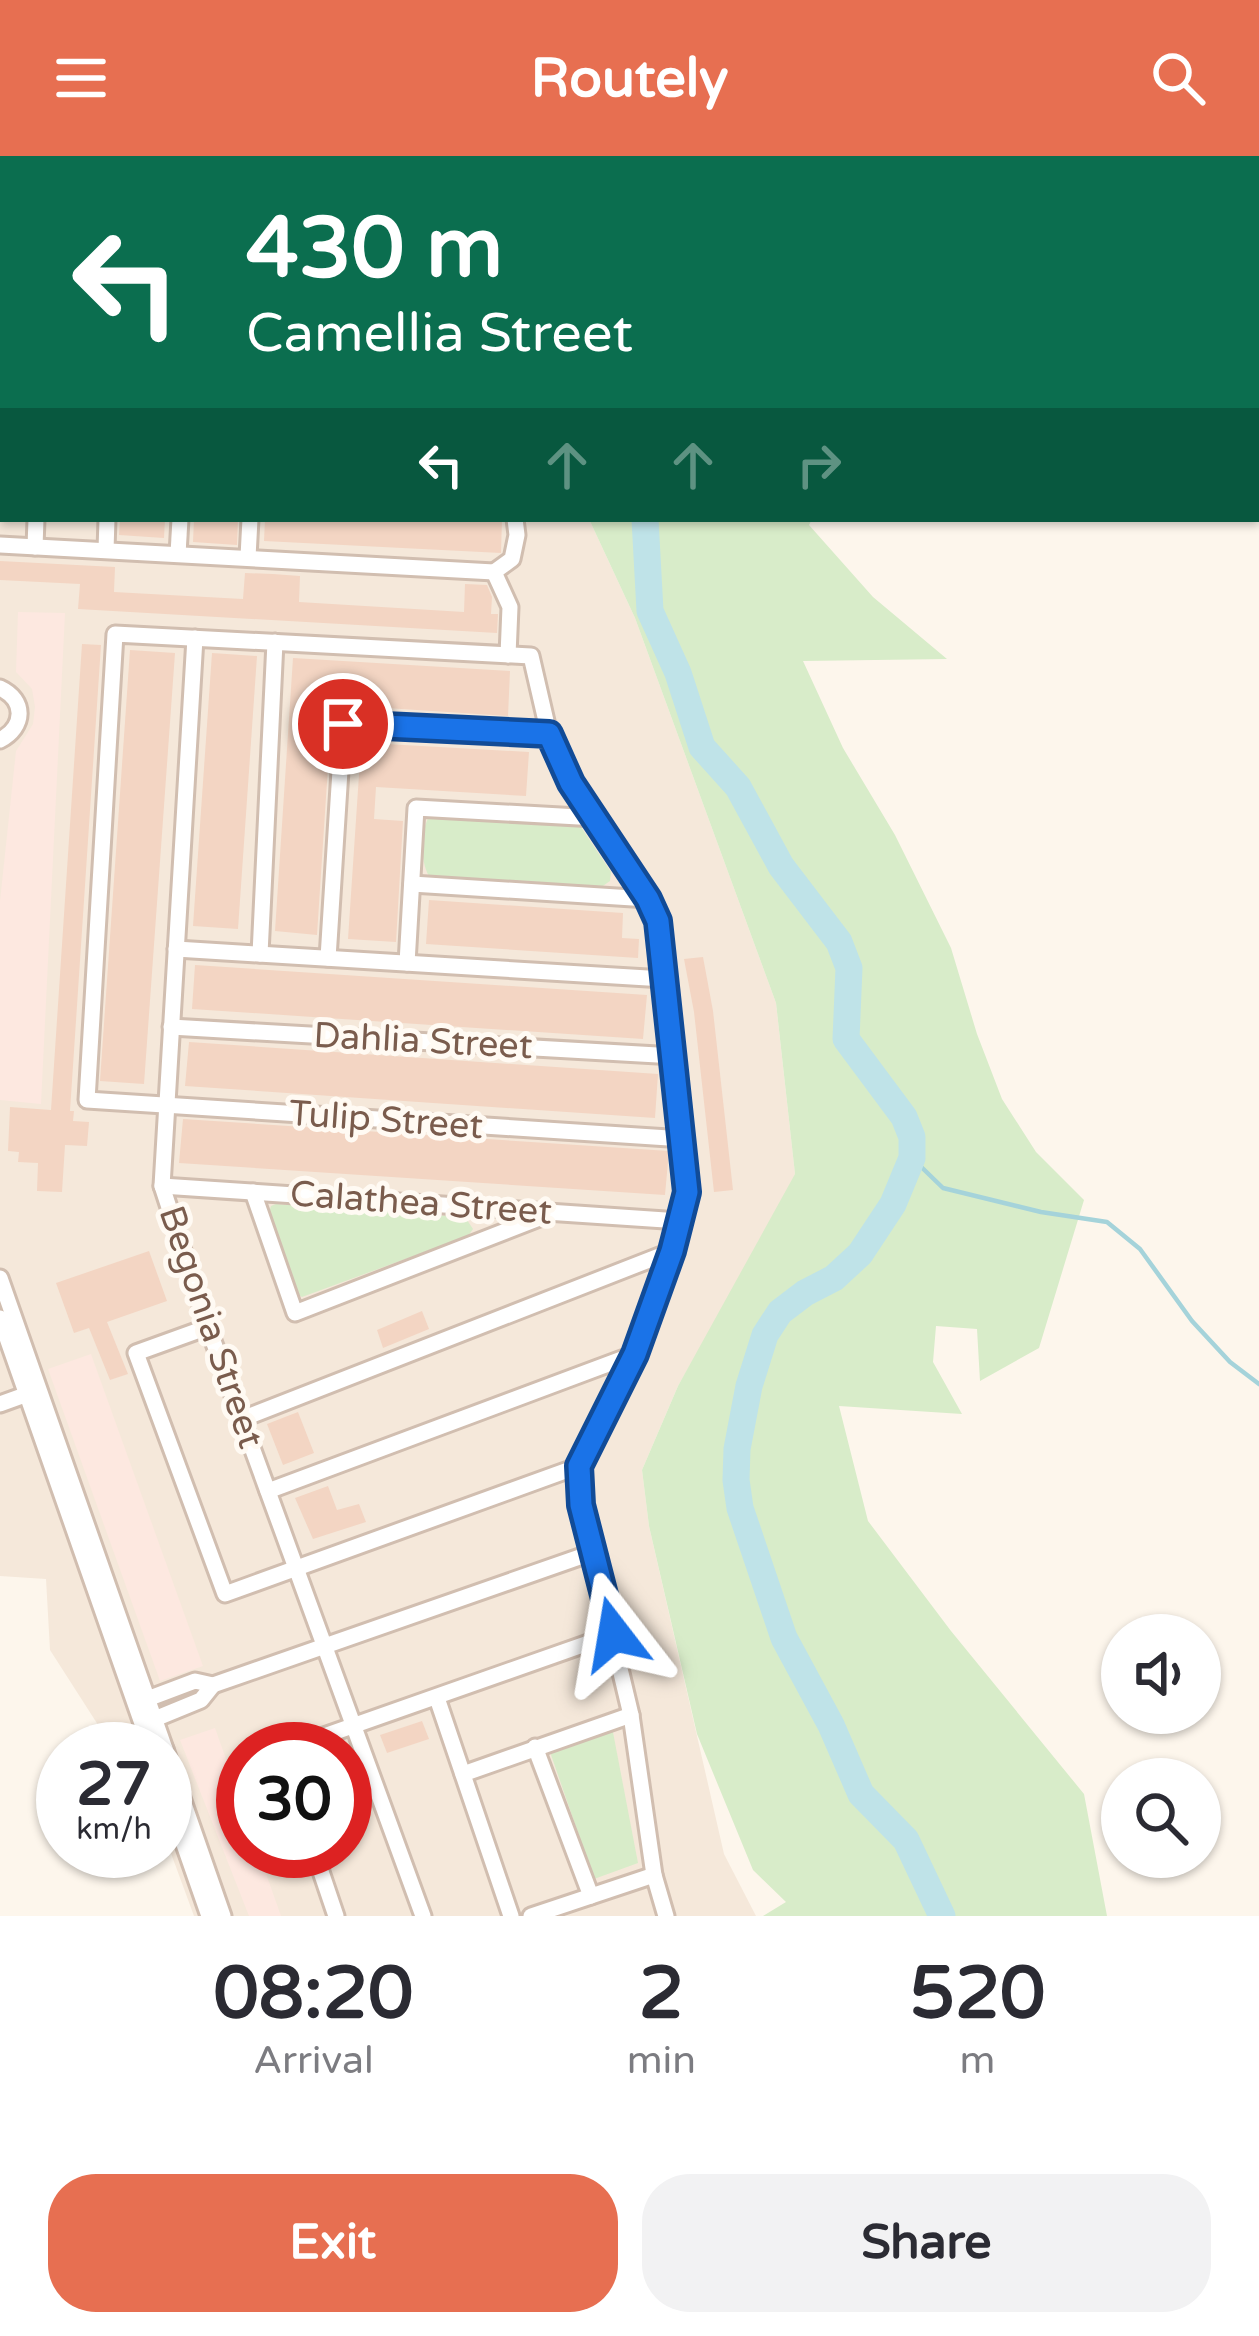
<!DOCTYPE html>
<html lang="en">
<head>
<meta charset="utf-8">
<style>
  body { margin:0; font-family:"Varela Round",sans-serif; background:#f2f2f3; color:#2b2b33; height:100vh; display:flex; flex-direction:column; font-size:45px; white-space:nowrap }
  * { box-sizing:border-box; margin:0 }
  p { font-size:39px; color:#7c7c81 }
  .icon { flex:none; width:66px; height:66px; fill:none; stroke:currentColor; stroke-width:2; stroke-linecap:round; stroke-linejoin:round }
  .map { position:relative; height:1760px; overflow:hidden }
  .side { display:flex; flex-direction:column; background:#fff; flex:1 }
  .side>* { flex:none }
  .guide { position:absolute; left:0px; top:0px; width:1260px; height:366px; box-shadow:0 3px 9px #0004; background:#0b6e4f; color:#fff; overflow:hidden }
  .fabs { position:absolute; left:1101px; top:1458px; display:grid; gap:24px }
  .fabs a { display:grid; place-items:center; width:120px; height:120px; border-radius:50%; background:#fff; box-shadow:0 3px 9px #0004; font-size:60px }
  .speed { position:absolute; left:36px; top:1566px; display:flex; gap:24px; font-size:60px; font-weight:700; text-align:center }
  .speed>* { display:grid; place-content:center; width:156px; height:156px; border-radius:50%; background:#fff; box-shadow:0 3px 9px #0004; line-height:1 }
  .speed small { font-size:30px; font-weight:400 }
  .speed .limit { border:18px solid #d22; background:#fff; color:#111 }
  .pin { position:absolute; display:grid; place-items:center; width:102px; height:102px; color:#fff; margin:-51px; border:6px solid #fff; border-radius:50%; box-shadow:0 3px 12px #0007 }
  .me { position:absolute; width:132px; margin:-66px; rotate:346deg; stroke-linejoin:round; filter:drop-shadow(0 0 9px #0008) }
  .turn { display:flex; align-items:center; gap:42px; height:252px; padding:0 48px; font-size:54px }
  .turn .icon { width:156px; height:156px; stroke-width:2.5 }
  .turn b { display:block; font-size:84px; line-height:102px }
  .lanes { display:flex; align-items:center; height:114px; padding:0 48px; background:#0003; justify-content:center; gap:60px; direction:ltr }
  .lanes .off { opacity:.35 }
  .eta { display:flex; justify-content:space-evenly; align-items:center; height:204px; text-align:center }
  .eta b { font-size:72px; font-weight:800; line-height:84px }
  .primary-button { display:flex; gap:24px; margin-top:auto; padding:24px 48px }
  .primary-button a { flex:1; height:138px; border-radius:48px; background:#e76f51; color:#fff; font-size:48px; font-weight:800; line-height:138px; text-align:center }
  .primary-button a+a { background:#f2f2f3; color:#2b2b33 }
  header { display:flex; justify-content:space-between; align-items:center; height:156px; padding:0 48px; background:#e76f51; color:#fff; font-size:54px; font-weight:800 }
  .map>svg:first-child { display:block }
  .residential { fill:#f5e8da; fill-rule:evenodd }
  .commercial { fill:#fde8e0 }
  .green { fill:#d8ecc9 }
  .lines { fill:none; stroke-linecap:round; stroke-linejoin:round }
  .stream { stroke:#a5d3da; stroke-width:4.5 }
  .river { stroke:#bfe3e8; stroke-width:27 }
  .building { fill:#f3d5c3 }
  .street-casing { stroke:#d1beb0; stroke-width:21 }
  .street { stroke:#fff; stroke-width:15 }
  .route-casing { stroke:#114b97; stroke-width:30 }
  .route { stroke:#1a73e8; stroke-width:21 }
  .labels { text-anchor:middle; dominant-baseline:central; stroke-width:10; stroke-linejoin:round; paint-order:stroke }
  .street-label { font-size:36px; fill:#7a5c4d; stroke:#fffaf3 }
</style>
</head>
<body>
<header><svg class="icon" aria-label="menu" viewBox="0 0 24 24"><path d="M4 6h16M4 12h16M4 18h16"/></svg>Routely<svg class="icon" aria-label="search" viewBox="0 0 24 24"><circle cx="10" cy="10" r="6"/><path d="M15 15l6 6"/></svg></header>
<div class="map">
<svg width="1259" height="1760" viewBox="0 0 1259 1760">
  <rect width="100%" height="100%" fill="#fdf6ec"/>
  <!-- residential -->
  <path class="residential" d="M0,0H445V3H3V363H589L635,462L776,847L795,1018L789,1038L678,1230L642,1314L649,1370L724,1698L756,1760H194L165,1681V1593H120L109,1586L50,1494L46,1423L0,1420ZM243,1593H345V1695H243Z"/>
  <!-- commercial -->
  <g class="commercial">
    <path d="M18,456L65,457L41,948L0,944V745L16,595L33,568L35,551L32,533L16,516Z"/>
    <path d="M91,1198L203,1510L160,1525L48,1213Z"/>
    <path d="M215,1572L243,1651V1695H258L281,1760H249L180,1584Z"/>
  </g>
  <!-- green -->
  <g class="green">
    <path d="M589,363H812L809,369L873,441L947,503L803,505L843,592L895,679L951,792L977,878L1002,943L1036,996L1084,1044L1039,1192L980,1225L977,1173L936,1170L933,1206L962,1258L839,1250L868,1365L951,1475L1084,1638L1107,1760H763L786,1746L753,1714L697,1578L649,1370L642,1314L678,1230L795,1018L776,847L635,462Z"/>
    <path d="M430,659L579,668L611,716L610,725L600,732L429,720C420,705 420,674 430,659Z"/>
    <path d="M276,1048L465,1061L473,1073L468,1080L302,1141L297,1138L268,1060L271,1050Z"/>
    <path d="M612,1571L638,1707L594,1723L549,1593Z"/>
  </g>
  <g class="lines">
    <!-- stream -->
    <path class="stream" d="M912,1002L943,1032L1041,1056L1107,1066L1140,1093L1192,1165L1230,1206L1259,1228"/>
    <!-- river -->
    <g class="river">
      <path d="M565,0L567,3"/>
      <path d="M645,363L650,455L678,517L702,591L738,631L781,710L839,786L849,812L846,883L904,961L912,981V1002L893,1048L860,1098L834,1122L805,1137L780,1156L765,1179L749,1230L737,1293L736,1324L740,1352L784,1482L831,1569L861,1638L906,1684L942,1760"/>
    </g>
  </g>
  <!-- building -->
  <g class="building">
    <path d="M120,363H165L164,382L119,379Z"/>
    <path d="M194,363H238L237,389L193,386Z"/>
    <path d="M265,363H502L501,397L264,385Z"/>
    <path d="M0,405L115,411L114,436L243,443L245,417L273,418L300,420L299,446L464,456L465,428L487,429L492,441L491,458H498L497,477L78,453L80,428L0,424Z"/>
    <path d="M82,488L101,489L70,955H74L73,965L89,966L87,990L65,989L62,1036L37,1035L38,1007L18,1006L19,996L8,995L10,951L51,954Z"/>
    <path d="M130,494L175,497L144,928L100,925Z"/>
    <path d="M212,497L257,500L238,773L193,770Z"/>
    <path d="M293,502L510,515L508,560L310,547L307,578L330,580L317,779L275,775Z"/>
    <path d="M386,588L529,596L526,640L376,631L374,663L403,665L396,786L348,783L361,589Z"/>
    <path d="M429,744L623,757L622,782L639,783L638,802L426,788Z"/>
    <path d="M703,801L713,855L733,1034L714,1036L694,856L684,803Z"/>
    <path d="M195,809L647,839L643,883L192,853Z"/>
    <path d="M189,886L658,918L655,962L185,930Z"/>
    <path d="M183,963L669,995L665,1039L179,1007Z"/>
    <path d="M149,1095L167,1145L107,1166L128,1218L110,1224L89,1172L74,1177L56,1127Z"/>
    <path d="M422,1155L429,1173L383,1192L377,1174Z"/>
    <path d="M298,1256L314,1297L283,1309L267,1268Z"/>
    <path d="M328,1330L337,1354L359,1348L366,1366L313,1383L295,1342Z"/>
    <path d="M422,1565L429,1583L387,1597L380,1579Z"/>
  </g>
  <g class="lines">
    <defs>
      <g id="street">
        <path d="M420,0V3"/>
        <path d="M55,3V0"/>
        <path d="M129,3L130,0"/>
        <path d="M205,3V0"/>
        <path d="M0,126H3"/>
        <path d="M0,389L494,416"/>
        <path d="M35,391L36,363"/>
        <path d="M106,394L107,363"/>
        <path d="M178,398L180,363"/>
        <path d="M248,401L250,363"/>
        <path d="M494,416L510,451L508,499"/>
        <path d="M494,416L512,403L517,379L515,363"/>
        <path d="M195,482L162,1030L208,1171L423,1760"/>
        <path d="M0,532C26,544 25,571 0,584"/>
        <path d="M412,728L648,743"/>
        <path d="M176,793L664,823"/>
        <path d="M260,798L275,486"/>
        <path d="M328,802L343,568L549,578"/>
        <path d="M407,807L416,652L596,662"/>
        <path d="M171,871L675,900"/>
        <path d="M162,1030L680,1065"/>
        <path d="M253,1036L295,1157L547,1059"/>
        <path d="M0,1122L165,1593"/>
        <path d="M0,1162L151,1593"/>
        <path d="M208,1171L136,1197L225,1438L579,1310"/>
        <path d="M0,1248L36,1235"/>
        <path d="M242,1263L672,1095"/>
        <path d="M268,1335L635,1198"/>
        <path d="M213,1529L594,1396"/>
        <path d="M437,1542L511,1760"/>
        <path d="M142,1545L195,1525L213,1529L201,1544L145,1567"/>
        <path d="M535,1591L591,1740"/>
        <path d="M165,1593L223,1760"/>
        <path d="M287,1593L614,1478"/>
        <path d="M463,1618L631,1559"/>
        <path d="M165,1634L209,1760"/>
        <path d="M314,1695L336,1760"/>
        <path d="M531,1760L654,1719"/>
        <path d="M666,1760L654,1719L631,1559L581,1349L579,1310L635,1198L672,1095L687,1036L684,983L658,765L648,743L571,627L549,578L531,500L115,478L87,944L684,983"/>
      </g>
    </defs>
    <!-- street casing -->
    <use href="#street" class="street-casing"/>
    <!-- street -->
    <use href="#street" class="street"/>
  </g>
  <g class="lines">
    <defs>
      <path id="route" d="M343,568L549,578L571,627L648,743L658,765L687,1036L672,1095L635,1198L579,1310L581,1349L614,1478"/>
    </defs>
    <!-- route casing -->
    <use href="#route" class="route-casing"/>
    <!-- route -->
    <use href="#route" class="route"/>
  </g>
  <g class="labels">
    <!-- street labels -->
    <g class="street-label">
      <text transform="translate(423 885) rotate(3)">Dahlia Street</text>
      <text transform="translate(386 964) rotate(4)">Tulip Street</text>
      <text transform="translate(421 1047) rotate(4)">Calathea Street</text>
      <text transform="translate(211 1171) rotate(71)">Begonia Street</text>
    </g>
  </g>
</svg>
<div class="fabs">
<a><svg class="icon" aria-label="sound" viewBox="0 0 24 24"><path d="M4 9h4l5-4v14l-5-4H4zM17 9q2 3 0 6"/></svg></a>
<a><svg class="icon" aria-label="search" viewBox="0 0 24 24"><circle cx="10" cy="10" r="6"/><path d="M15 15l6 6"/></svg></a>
</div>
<div class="speed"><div>27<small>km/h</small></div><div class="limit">30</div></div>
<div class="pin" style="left:343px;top:568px;background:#d93025"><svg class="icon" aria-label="arrive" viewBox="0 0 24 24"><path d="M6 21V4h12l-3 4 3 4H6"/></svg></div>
<svg class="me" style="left:614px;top:1478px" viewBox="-20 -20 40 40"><path d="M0-17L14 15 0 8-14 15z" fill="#1a73e8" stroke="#fff" stroke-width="4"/></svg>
<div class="guide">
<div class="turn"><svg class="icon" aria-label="left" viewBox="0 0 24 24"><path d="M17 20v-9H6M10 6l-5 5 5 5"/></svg><div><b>430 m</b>Camellia Street</div></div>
<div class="lanes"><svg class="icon" aria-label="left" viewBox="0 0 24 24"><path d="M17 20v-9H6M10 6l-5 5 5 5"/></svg><svg class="icon off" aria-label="ahead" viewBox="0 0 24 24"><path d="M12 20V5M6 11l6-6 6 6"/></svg><svg class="icon off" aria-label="ahead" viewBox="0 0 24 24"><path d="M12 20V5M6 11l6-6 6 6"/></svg><svg class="icon off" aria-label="right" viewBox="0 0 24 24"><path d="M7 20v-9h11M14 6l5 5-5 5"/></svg></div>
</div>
</div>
<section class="side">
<div class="eta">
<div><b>08:20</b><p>Arrival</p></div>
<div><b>2</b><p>min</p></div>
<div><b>520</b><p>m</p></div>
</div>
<div class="primary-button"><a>Exit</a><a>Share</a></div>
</section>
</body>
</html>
